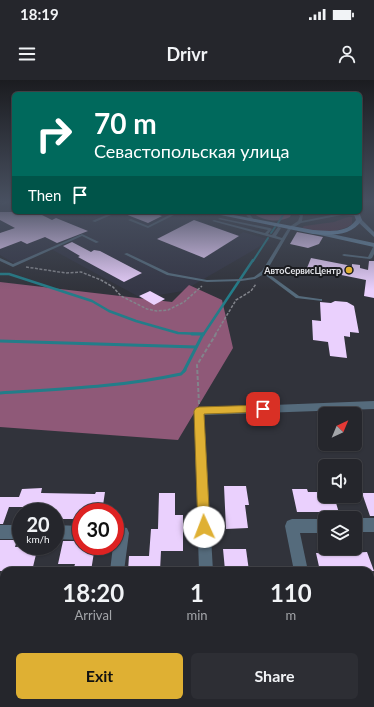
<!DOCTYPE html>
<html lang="en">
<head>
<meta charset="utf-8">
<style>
  body { margin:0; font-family:Lato,sans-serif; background:#2d2e34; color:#f1f3f6; height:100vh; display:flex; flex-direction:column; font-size:15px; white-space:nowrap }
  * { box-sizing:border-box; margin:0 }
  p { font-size:13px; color:#a3a5a9 }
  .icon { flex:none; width:22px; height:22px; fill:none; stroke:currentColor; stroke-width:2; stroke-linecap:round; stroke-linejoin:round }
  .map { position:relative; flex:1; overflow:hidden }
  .side { position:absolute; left:0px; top:487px; width:374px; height:140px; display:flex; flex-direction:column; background:#25262c; border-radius:12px 12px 0 0; box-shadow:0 1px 3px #0004,0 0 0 1px #424348 }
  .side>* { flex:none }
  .top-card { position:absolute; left:12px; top:12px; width:350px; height:122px; border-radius:6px; box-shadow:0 1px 3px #0004,0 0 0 1px #424348; background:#00695c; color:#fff; overflow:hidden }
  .needle { width:26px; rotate:44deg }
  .tools { position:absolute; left:318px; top:327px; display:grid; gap:8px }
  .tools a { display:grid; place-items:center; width:44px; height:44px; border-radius:6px; background:#25262c; box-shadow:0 1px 3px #0004,0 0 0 1px #424348; font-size:20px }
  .speed { position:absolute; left:12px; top:423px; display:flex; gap:8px; font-size:20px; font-weight:700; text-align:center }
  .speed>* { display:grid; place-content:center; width:52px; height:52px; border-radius:50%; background:#25262c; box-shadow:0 1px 3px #0004,0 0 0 1px #424348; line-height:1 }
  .speed small { font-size:10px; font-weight:400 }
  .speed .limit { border:6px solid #d22; background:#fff; color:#111 }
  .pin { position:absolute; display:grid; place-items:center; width:34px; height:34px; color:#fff; margin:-17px; border-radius:8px; box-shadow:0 2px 6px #0006 }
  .me { position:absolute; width:44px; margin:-22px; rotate:358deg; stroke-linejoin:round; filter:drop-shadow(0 0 3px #0008) }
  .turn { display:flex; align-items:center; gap:14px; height:84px; padding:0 16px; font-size:18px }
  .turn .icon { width:52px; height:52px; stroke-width:2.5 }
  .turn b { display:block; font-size:28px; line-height:34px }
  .then { display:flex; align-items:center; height:38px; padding:0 16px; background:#0003; gap:8px; font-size:15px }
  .eta { display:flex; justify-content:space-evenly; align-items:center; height:68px; text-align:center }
  .eta b { font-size:24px; font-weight:700; line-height:28px }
  .action { display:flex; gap:8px; margin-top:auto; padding:8px 16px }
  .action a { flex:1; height:46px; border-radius:6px; background:#dfb033; color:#111; font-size:16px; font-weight:700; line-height:46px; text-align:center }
  .action a+a { background:#2d2e34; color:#f1f3f6 }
  .status { display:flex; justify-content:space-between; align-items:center; height:28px; padding:0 20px; background:#25262c; direction:ltr }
  .status svg { height:11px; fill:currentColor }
  header { display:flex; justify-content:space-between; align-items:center; height:52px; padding:0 16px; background:#25262c; font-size:18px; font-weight:700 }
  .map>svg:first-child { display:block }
  .built { fill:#353746 }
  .green { fill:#58384a }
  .forest { fill:#8f5978 }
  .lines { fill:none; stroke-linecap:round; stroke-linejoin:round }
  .stream-far2 { stroke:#237d89; stroke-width:2 }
  .stream-far1 { stroke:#237d89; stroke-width:2.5 }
  .stream { stroke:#237d89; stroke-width:3 }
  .building { fill:#ead0fd }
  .path-far1 { stroke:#82848b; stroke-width:1.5; stroke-dasharray:3 1.5; stroke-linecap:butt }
  .path { stroke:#82848b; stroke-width:2; stroke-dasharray:4 2; stroke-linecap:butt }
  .service { fill:#556b7c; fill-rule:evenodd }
  .minor { fill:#556b7c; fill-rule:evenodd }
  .secondary { fill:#6789a4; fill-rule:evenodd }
  .primary { fill:#74a0c4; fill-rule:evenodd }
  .route { fill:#dfb033; stroke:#917221 }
  .poi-dot { fill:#dfb033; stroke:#1a1b1f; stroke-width:1.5 }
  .labels { text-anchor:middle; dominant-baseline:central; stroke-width:4; stroke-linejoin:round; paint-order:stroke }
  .far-poi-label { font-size:9px; font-weight:bold; fill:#e2e3e8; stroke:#1a1b1f; text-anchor:end }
</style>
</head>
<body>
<div class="status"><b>18:19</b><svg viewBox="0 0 49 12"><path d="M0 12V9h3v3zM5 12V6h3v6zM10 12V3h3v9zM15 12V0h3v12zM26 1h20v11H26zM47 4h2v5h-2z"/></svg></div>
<header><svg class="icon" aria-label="menu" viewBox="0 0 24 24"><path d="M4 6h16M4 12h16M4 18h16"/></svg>Drivr<svg class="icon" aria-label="person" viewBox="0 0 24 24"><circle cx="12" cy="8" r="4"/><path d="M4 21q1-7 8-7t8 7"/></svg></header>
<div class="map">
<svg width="374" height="627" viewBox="0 0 374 627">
  <rect width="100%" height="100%" fill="#31333b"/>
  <!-- built -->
  <path class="built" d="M0,122H14V132H176L199,138L197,140L239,155L243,152L271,160L183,211L141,218L51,169L15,184L0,175Z"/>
  <!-- green -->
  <path class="green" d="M348,137H352V144C340,153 317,154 302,148L304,146L334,142Z"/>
  <!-- forest -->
  <g class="forest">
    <path d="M252,132H292L290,137C278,143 262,141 252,132Z"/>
    <path d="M0,202L172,222L189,205L222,220L233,268L178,360L0,347Z"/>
  </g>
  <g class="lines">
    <!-- stream-far2 -->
    <g class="stream-far2">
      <path d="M278,143L285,132"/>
      <path d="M271,153L275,147"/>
      <path d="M253,181L268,158"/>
    </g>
    <!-- stream-far1 -->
    <g class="stream-far1">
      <path d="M0,194H9L92,221L109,231L136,241L178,253L203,254"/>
      <path d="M203,255L253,180"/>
    </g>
    <!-- stream -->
    <g class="stream">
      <path d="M192,254H203"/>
      <path d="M0,261L196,267"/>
      <path d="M184,291L203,254"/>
      <path d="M0,313C61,309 121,307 181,294L185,290"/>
    </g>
  </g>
  <!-- building -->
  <g class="building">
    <path d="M0,132H36L52,140L56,138L88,151L57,163L45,157L27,164L21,161L0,169V153L15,148L0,140Z"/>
    <path d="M120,132H150L162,136L148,143Z"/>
    <path d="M194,140L239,156L204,178L157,159Z"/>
    <path d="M297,152L313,155L323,157L319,164L308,168L290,164Z"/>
    <path d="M72,162L91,172L94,170L100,171L142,193L124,202L78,177L80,176L63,166Z"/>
    <path d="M311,178L352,186V184L360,185V188L368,190L369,181H374V218L364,216L366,200L307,188Z"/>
    <path d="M150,211L165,219L154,225L139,216Z"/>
    <path d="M335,221L347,222L354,226L359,253L350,252V257L344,256L347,278L330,276L328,262L313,260L312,240L321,241L320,222L331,223Z"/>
    <path d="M224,406H246L249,425H245L248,448L226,449Z"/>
    <path d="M42,408L41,413L95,414L96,412H105L102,432H81L79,439H55V432H46L48,427H9L3,444H0V417H19L22,409Z"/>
    <path d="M292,409H307L308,412H325V416H334L339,433L325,434V432H297Z"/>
    <path d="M159,413H175V435H183V471H161L160,491H128L129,476H149L151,449H158Z"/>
    <path d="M362,413H374V436H370Z"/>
    <path d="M0,460H17L15,467L38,466L32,491H0Z"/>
    <path d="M63,461H79V464H81V466H95L91,491H73L75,484H58Z"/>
    <path d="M337,468H346L348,473L367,472L374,491H320L316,473L339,474Z"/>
    <path d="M223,469H246L249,491L225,490Z"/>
  </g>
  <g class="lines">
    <!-- path-far1 -->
    <g class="path-far1">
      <path d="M26,187L66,193L81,192L101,200L113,207L121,216L147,229L157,231L168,230L184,222L202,206"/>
      <path d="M215,255L236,220L251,211L256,204"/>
    </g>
    <!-- path -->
    <path class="path" d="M199,324L197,285L216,254"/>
    <!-- service -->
    <g class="service">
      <path d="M5,122H9L2,125V123Z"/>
      <path d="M113,132H118L95,142L92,141Z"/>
      <path d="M175,132H180L148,148L128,140L131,139L148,146Z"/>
      <path d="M244,132H248L254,140L253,141H251Z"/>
      <path d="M295,132H299L303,135L302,141L336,134L323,132L357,134L359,135L357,136L342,135L301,143L291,149L266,192L299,216L320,219H322V221L296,218L264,194L255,199L241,201L207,202L167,195L124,174L127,173L169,193L207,200L241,199L254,197L262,191L281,160L212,141L214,140L265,153L268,150L218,139L220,138L270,148L272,149L268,154L272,155L278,147H279L281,148L276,156L282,158L289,147L298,141L300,136Z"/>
      <path d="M82,154L99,162L96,163L82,156L13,187L0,181V178L13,184Z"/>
      <path d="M373,167H374V174L372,178L370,179L344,176L342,175L344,174L368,177Z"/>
    </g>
    <!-- minor -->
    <g class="minor">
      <path d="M374,321V329L204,335L213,491H199L194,331L195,328Z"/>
      <rect x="355" y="438" width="19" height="14"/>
      <path d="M292,439H325V453H300L308,491H294L285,446L287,441Z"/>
      <rect x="0" y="445" width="21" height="14"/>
      <path d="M55,445L81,446V460L55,459Z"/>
      <path d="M115,446L127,448L129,453L124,491H110L113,466H115Z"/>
      <path d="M91,623H109L108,627H90Z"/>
      <rect x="203" y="623" width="18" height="4"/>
      <rect x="318" y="623" width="18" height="4"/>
    </g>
    <!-- secondary -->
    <g class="secondary">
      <path d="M357,139H361L374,152V157L357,141Z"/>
      <path d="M313,150L374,163V167L311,153V151Z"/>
    </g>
    <!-- primary -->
    <path class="primary" d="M206,132H218L313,150C328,151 346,154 356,140L353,132H359L362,140C350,157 332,155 313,154Z"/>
  </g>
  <!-- sky -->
  <linearGradient id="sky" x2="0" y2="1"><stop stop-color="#1b1c20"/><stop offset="0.58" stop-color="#485060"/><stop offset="1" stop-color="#485060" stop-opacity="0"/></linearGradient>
  <rect width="374" height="210" fill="url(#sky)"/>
  <!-- route -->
  <path class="route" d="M263,325L266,326L267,329L266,331L263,332L204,334L210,447L208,452L204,453L200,452L198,447L194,331L196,328L199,327Z"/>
  <!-- markers -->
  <circle class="poi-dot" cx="349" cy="190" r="4"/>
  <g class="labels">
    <!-- far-poi labels -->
    <g class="far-poi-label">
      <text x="341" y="190">АвтоСервисЦентр</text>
    </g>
  </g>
</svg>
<div class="tools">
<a><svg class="needle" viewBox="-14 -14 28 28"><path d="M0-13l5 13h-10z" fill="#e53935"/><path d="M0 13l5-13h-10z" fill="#a3a5a9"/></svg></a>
<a><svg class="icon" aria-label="sound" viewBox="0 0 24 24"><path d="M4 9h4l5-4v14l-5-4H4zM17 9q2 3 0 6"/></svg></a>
<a><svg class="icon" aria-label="layers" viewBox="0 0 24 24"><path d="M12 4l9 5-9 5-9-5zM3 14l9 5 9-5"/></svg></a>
</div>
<div class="speed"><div>20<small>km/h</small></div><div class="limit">30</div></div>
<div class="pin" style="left:263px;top:329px;background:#d93025"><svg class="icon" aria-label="arrive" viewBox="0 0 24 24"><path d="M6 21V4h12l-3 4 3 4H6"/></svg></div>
<svg class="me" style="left:204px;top:447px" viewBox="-20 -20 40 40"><circle r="19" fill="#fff"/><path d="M0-13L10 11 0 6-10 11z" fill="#dfb033"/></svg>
<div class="top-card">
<div class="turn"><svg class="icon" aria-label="right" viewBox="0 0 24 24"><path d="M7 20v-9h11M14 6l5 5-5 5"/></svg><div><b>70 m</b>Севастопольская улица</div></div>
<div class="then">Then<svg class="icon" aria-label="arrive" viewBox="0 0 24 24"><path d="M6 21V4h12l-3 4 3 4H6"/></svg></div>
</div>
<section class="side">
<div class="eta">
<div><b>18:20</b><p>Arrival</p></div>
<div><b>1</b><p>min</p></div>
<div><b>110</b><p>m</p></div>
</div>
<div class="action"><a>Exit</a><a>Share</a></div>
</section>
</div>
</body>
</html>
